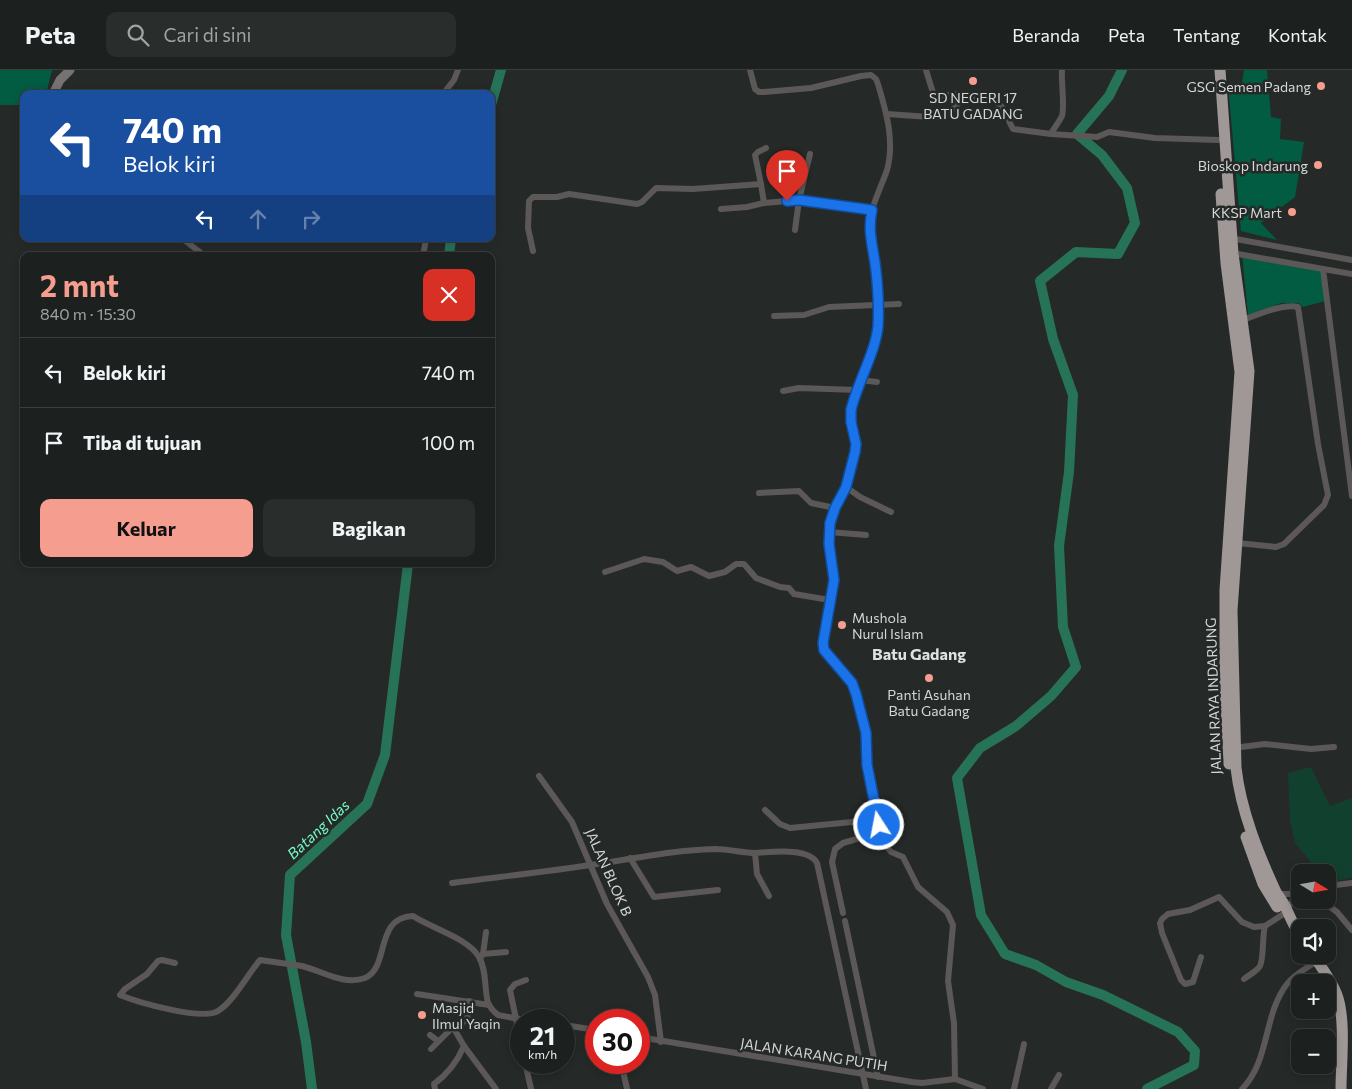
<!DOCTYPE html>
<html lang="id">
<head>
<meta charset="utf-8">
<style>
  body { margin:0; font-family:Commissioner,sans-serif; background:#292d2b; color:#f1f3f6; height:100vh; display:flex; flex-direction:column; font-size:19px; white-space:nowrap }
  * { box-sizing:border-box; margin:0 }
  p { font-size:16px; color:#a0a3a4 }
  .icon { flex:none; width:28px; height:28px; fill:none; stroke:currentColor; stroke-width:2; stroke-linecap:round; stroke-linejoin:round }
  .map { position:relative; flex:1; overflow:hidden }
  .drawer { position:absolute; left:20px; top:182px; width:475px; height:315px; display:flex; flex-direction:column; background:#1c201e; border-radius:10px; box-shadow:0 2px 8px #0003,0 0 0 1px #3a3e3c }
  .drawer>* { flex:none }
  .top-card { position:absolute; left:20px; top:20px; width:475px; height:152px; border-radius:10px; box-shadow:0 2px 8px #0003,0 0 0 1px #3a3e3c; background:#1a4fa0; color:#fff; overflow:hidden }
  .needle { width:32px; rotate:101deg }
  .fabs { position:absolute; left:1291px; top:794px; display:grid; gap:10px }
  .fabs a { display:grid; place-items:center; width:45px; height:45px; border-radius:10px; background:#1c201e; box-shadow:0 2px 8px #0003,0 0 0 1px #3a3e3c; font-size:25px }
  .speed { position:absolute; left:510px; top:939px; display:flex; gap:10px; font-size:25px; font-weight:700; text-align:center }
  .speed>* { display:grid; place-content:center; width:65px; height:65px; border-radius:50%; background:#1c201e; box-shadow:0 2px 8px #0003,0 0 0 1px #3a3e3c; line-height:1 }
  .speed small { font-size:12px; font-weight:400 }
  .speed .limit { border:8px solid #d22; background:#fff; color:#111 }
  .pin { position:absolute; display:grid; place-items:center; width:42px; height:42px; color:#fff; margin:-51px -21px; border-radius:50% 50% 50% 0; rotate:-45deg; box-shadow:0 0 5px #0007 }
  .pin .icon { rotate:45deg }
  .me { position:absolute; width:55px; margin:-28px; rotate:349deg; stroke-linejoin:round; filter:drop-shadow(0 0 4px #0008) }
  .turn { display:flex; align-items:center; gap:18px; height:105px; padding:0 20px; font-size:22px }
  .turn .icon { width:65px; height:65px; stroke-width:2.5 }
  .turn b { display:block; font-size:35px; line-height:42px }
  .lanes { display:flex; align-items:center; height:48px; padding:0 20px; background:#0003; justify-content:center; gap:25px; direction:ltr }
  .lanes .off { opacity:.35 }
  .round { display:grid; place-items:center; flex:none; width:52px; height:52px; border-radius:10px; background:#292d2b }
  .head { display:flex; align-items:center; justify-content:space-between; height:85px; padding:0 20px }
  h1 { font-size:30px; font-weight:700; line-height:38px; color:#f59d8e }
  .action { display:flex; gap:10px; margin-top:auto; padding:10px 20px }
  .action a { flex:1; height:58px; border-radius:10px; background:#f59d8e; color:#111; font-size:20px; font-weight:700; line-height:58px; text-align:center }
  .action a+a { background:#292d2b; color:#f1f3f6 }
  ul { padding:0; list-style:none }
  li { display:flex; align-items:center; gap:15px; height:70px; padding:0 20px; border-top:1px solid #3a3e3c }
  li div { flex:1 }
  li b { display:block; font-size:19px }
  li em { font-style:normal }
  header { display:flex; align-items:center; gap:30px; box-sizing:border-box; height:70px; padding:0 25px; background:#1c201e; border-bottom:1px solid #3a3e3c }
  header strong { font-size:24px }
  nav { display:flex; gap:28px; margin-inline-start:auto; font-size:18px }
  .search { width:350px; height:45px; background:#292d2b; display:flex; align-items:center; gap:12px; box-sizing:border-box; padding:0 18px; border-radius:10px; color:#a0a3a4; font-size:19px }
  .map>svg:first-child { display:block }
  .green { fill:#12402f }
  .forest { fill:#025c41 }
  .lines { fill:none; stroke-linecap:round; stroke-linejoin:round }
  .river { stroke:#267357; stroke-width:10 }
  .street { stroke:#5b5857; stroke-width:6 }
  .secondary { stroke:#767271; stroke-width:9 }
  .highway { stroke:#9f9897; stroke-width:11 }
  .route-casing { stroke:#114b97; stroke-width:12 }
  .route { stroke:#1a73e8; stroke-width:9 }
  .poi-dot { fill:#f59d8e; stroke:#252a28; stroke-width:2 }
  .labels { text-anchor:middle; dominant-baseline:central; stroke-width:5; stroke-linejoin:round; paint-order:stroke }
  .poi-label { font-size:14px; fill:#d4d7d5; stroke:#252a28; text-anchor:end }
  .street-label { font-size:14px; fill:#d4d7d5; stroke:#252a28 }
  .water-label { font-size:15px; font-style:italic; fill:#76fac6; stroke:#252a28 }
  .quarter-label { font-size:16px; font-weight:bold; fill:#dce3e0; stroke:#252a28 }
</style>
</head>
<body>
<header>
<strong>Peta</strong>
<div class="search"><svg class="icon" aria-label="search" viewBox="0 0 24 24"><circle cx="10" cy="10" r="6"/><path d="M15 15l6 6"/></svg>Cari di sini</div>
<nav><a>Beranda</a><a>Peta</a><a>Tentang</a><a>Kontak</a></nav>
</header>
<div class="map">
<svg width="1352" height="1019" viewBox="0 0 1352 1019">
  <rect width="100%" height="100%" fill="#252a28"/>
  <!-- green -->
  <path class="green" d="M1311,697L1330,736L1352,728V807L1328,813V802H1314L1316,800L1307,787L1295,773L1290,750L1288,703Z"/>
  <!-- forest -->
  <g class="forest">
    <path d="M0,0H52L46,24H24V35H0Z"/>
    <path d="M1244,0H1267L1271,47L1281,49L1280,69L1304,72L1295,127L1261,153L1277,170L1241,161L1228,14L1242,13Z"/>
    <path d="M1242,184L1321,198L1325,231L1303,237L1299,233H1281L1248,245Z"/>
  </g>
  <g class="lines">
    <!-- river -->
    <g class="river">
      <path d="M1122,0L1109,26L1077,64L1102,85L1127,118L1135,153L1118,184L1076,182L1040,211L1053,269L1073,325L1069,402L1059,476L1063,557L1076,597L1051,626L1016,656L980,678L957,708L981,845L1005,884L1036,895L1066,912L1103,925L1178,962L1195,981L1194,995L1147,1019"/>
      <path d="M491,35L501,0"/>
      <path d="M449,186L451,169"/>
      <path d="M312,1019L306,972L286,865L290,805L367,734L385,685L408,494"/>
    </g>
    <!-- street -->
    <g class="street">
      <path d="M750,0L755,19L759,22H764L811,18L861,6L871,5L876,9L878,14C886,41 895,71 887,100C881,118 871,135 869,154C868,167 873,180 875,192C878,213 879,235 878,257C876,282 857,314 851,340V352L856,374L855,382L846,417L835,438L830,453L829,474L834,510L823,573L824,580L852,613L856,624L866,663V686L872,722L881,762L887,777L891,782L903,787L918,817L947,842L953,855L948,911L954,953L955,1009"/>
      <path d="M926,0L934,26L962,24L971,28L995,31L1002,37L1013,59L1051,64"/>
      <path d="M1062,0C1061,12 1065,36 1062,46C1059,52 1054,58 1051,64L1097,67L1109,62L1155,68L1218,70"/>
      <path d="M443,24L454,10L458,0"/>
      <path d="M887,44L930,47L942,46L950,42L960,32L971,28"/>
      <path d="M761,114L755,85L758,82L766,78"/>
      <path d="M721,139L747,137L764,133"/>
      <path d="M795,160L799,130L810,84"/>
      <path d="M1230,168L1352,190"/>
      <path d="M183,169L205,186"/>
      <path d="M533,181L528,158L529,131L533,127H557L569,124L637,134L642,132L656,118L693,119L761,114L764,133L799,130L872,140"/>
      <path d="M1232,183L1352,204"/>
      <path d="M423,186L426,169"/>
      <path d="M1323,199L1352,426"/>
      <path d="M774,246L804,245L829,237L899,234"/>
      <path d="M860,310L877,312"/>
      <path d="M783,321L799,318L857,320"/>
      <path d="M846,417L860,427L891,442"/>
      <path d="M759,423L799,421L811,433L835,438"/>
      <path d="M829,462L866,465"/>
      <path d="M1237,473L1276,477L1284,474L1324,435L1328,425L1318,374L1298,237C1284,233 1256,245 1243,250"/>
      <path d="M605,502L644,489L663,492L677,501L691,497C697,500 703,503 709,506L725,502L736,494H744L756,508L780,517L789,518L794,524L830,530"/>
      <path d="M1233,678L1265,674L1311,679L1334,677"/>
      <path d="M539,706L572,752L607,834L648,907L655,925L661,972"/>
      <path d="M765,740L780,754L790,758L852,752L877,746"/>
      <path d="M755,783L757,804L769,826"/>
      <path d="M630,788L654,827L718,820"/>
      <path d="M452,813C498,807 545,802 591,795C632,789 673,780 715,779C729,779 742,783 756,783C771,782 809,777 817,793L866,1019"/>
      <path d="M1328,816L1352,813"/>
      <path d="M1278,824H1300"/>
      <path d="M1321,830L1337,842L1352,860"/>
      <path d="M843,843L832,792L835,779L843,773L881,762"/>
      <path d="M845,851L878,1007"/>
      <path d="M483,884L506,882"/>
      <path d="M1201,887L1193,912L1185,914L1181,910L1162,863L1160,853L1162,849L1168,844L1190,840L1219,827L1242,852L1254,857L1265,856L1282,845L1298,824"/>
      <path d="M480,889L483,884L486,862"/>
      <path d="M175,893L162,890L158,891L147,904L125,919L120,925C137,932 202,951 218,941C233,932 248,904 260,890C274,892 288,894 302,896C322,901 344,916 365,908C390,898 374,847 413,846C431,858 468,868 479,887C487,901 484,918 488,933C490,937 494,942 498,945L525,950"/>
      <path d="M1244,909C1249,905 1256,902 1260,896C1264,888 1262,867 1265,856"/>
      <path d="M417,924L489,935"/>
      <path d="M469,931L467,950L453,957L464,976L496,1019"/>
      <path d="M564,955L596,960"/>
      <path d="M430,965L438,971"/>
      <path d="M639,967L912,1012L922,1013L955,1009L983,1019"/>
      <path d="M521,973L510,920L515,914L526,910"/>
      <path d="M431,979L453,957"/>
      <path d="M525,992L531,1019"/>
      <path d="M621,992L627,1019"/>
      <path d="M435,1019L434,1014C448,1004 457,992 464,976"/>
      <path d="M1014,1019L1024,974"/>
      <path d="M1051,1019L1059,1005"/>
      <path d="M1242,1019C1270,991 1263,945 1287,914C1295,904 1307,898 1317,891"/>
    </g>
    <!-- secondary -->
    <path class="secondary" d="M53,24L60,10L70,0"/>
    <!-- highway -->
    <g class="highway">
      <path d="M1220,0L1233,184L1249,301L1232,540L1236,698C1241,741 1258,783 1276,822C1279,827 1283,832 1286,838C1291,849 1293,855 1300,865"/>
      <path d="M1221,124L1226,193L1240,302L1225,520V614L1229,694"/>
      <path d="M1246,767L1263,814L1277,837"/>
      <path d="M1313,885C1322,898 1332,911 1337,925C1346,950 1341,992 1341,1019"/>
    </g>
  </g>
  <g class="lines">
    <defs>
      <path id="route" d="M787,131L799,130L872,140C867,162 874,180 876,201C878,219 879,238 878,256C876,281 857,314 851,340V352L856,374L855,382L846,417L835,438L830,453L829,474L834,510L823,573L824,580L852,613L856,624L866,663L867,695L879,755"/>
    </defs>
    <!-- route casing -->
    <use href="#route" class="route-casing"/>
    <!-- route -->
    <use href="#route" class="route"/>
  </g>
  <!-- markers -->
  <g class="poi-dot">
    <circle cx="973" cy="11" r="5"/>
    <circle cx="1321" cy="16" r="5"/>
    <circle cx="1318" cy="95" r="5"/>
    <circle cx="1292" cy="142" r="5"/>
    <circle cx="842" cy="555" r="5"/>
    <circle cx="929" cy="608" r="5"/>
    <circle cx="422" cy="945" r="5"/>
  </g>
  <g class="labels">
    <!-- poi labels -->
    <g class="poi-label">
      <text x="1311" y="16">GSG Semen Padang</text>
      <text x="973" y="27" text-anchor="middle">SD NEGERI 17<tspan x="973" dy="16">BATU GADANG</tspan></text>
      <text x="1308" y="95">Bioskop Indarung</text>
      <text x="1282" y="142">KKSP Mart</text>
      <text x="852" y="547" text-anchor="start">Mushola<tspan x="852" dy="16">Nurul Islam</tspan></text>
      <text x="929" y="624" text-anchor="middle">Panti Asuhan<tspan x="929" dy="16">Batu Gadang</tspan></text>
      <text x="432" y="937" text-anchor="start">Masjid<tspan x="432" dy="16">Ilmul Yaqin</tspan></text>
    </g>
    <!-- street labels -->
    <g class="street-label">
      <text transform="translate(1213 626) rotate(-92)">JALAN RAYA INDARUNG</text>
      <text transform="translate(609 802) rotate(66)">JALAN BLOK B</text>
      <text transform="translate(814 984) rotate(9)">JALAN KARANG PUTIH</text>
    </g>
    <!-- water labels -->
    <g class="water-label">
      <text transform="translate(318 759) rotate(-43)">Batang Idas</text>
    </g>
    <!-- quarter labels -->
    <g class="quarter-label">
      <text x="919" y="583">Batu Gadang</text>
    </g>
  </g>
</svg>
<div class="fabs">
<a><svg class="needle" viewBox="-14 -14 28 28"><path d="M0-13l5 13h-10z" fill="#e53935"/><path d="M0 13l5-13h-10z" fill="#a0a3a4"/></svg></a>
<a><svg class="icon" aria-label="sound" viewBox="0 0 24 24"><path d="M4 9h4l5-4v14l-5-4H4zM17 9q2 3 0 6"/></svg></a>
<a>+</a>
<a>−</a>
</div>
<div class="speed"><div>21<small>km/h</small></div><div class="limit">30</div></div>
<div class="pin" style="left:787px;top:131px;background:#d93025"><svg class="icon" aria-label="arrive" viewBox="0 0 24 24"><path d="M6 21V4h12l-3 4 3 4H6"/></svg></div>
<svg class="me" style="left:879px;top:755px" viewBox="-20 -20 40 40"><circle r="17" fill="#1a73e8" stroke="#fff" stroke-width="3"/><path d="M0-11L8 9 0 5-8 9z" fill="#fff"/></svg>
<div class="top-card">
<div class="turn"><svg class="icon" aria-label="left" viewBox="0 0 24 24"><path d="M17 20v-9H6M10 6l-5 5 5 5"/></svg><div><b>740 m</b>Belok kiri</div></div>
<div class="lanes"><svg class="icon" aria-label="left" viewBox="0 0 24 24"><path d="M17 20v-9H6M10 6l-5 5 5 5"/></svg><svg class="icon off" aria-label="ahead" viewBox="0 0 24 24"><path d="M12 20V5M6 11l6-6 6 6"/></svg><svg class="icon off" aria-label="right" viewBox="0 0 24 24"><path d="M7 20v-9h11M14 6l5 5-5 5"/></svg></div>
</div>
<section class="drawer">
<div class="head"><div><h1>2 mnt</h1><p>840 m · 15:30</p></div><a class="round" style="background:#d93025;color:#fff"><svg class="icon" aria-label="close" viewBox="0 0 24 24"><path d="M6 6l12 12M18 6L6 18"/></svg></a></div>
<ul>
<li><svg class="icon" aria-label="left" viewBox="0 0 24 24"><path d="M17 20v-9H6M10 6l-5 5 5 5"/></svg><div><b>Belok kiri</b></div><em>740 m</em></li>
<li><svg class="icon" aria-label="arrive" viewBox="0 0 24 24"><path d="M6 21V4h12l-3 4 3 4H6"/></svg><div><b>Tiba di tujuan</b></div><em>100 m</em></li>
</ul>
<div class="action"><a>Keluar</a><a>Bagikan</a></div>
</section>
</div>
</body>
</html>
